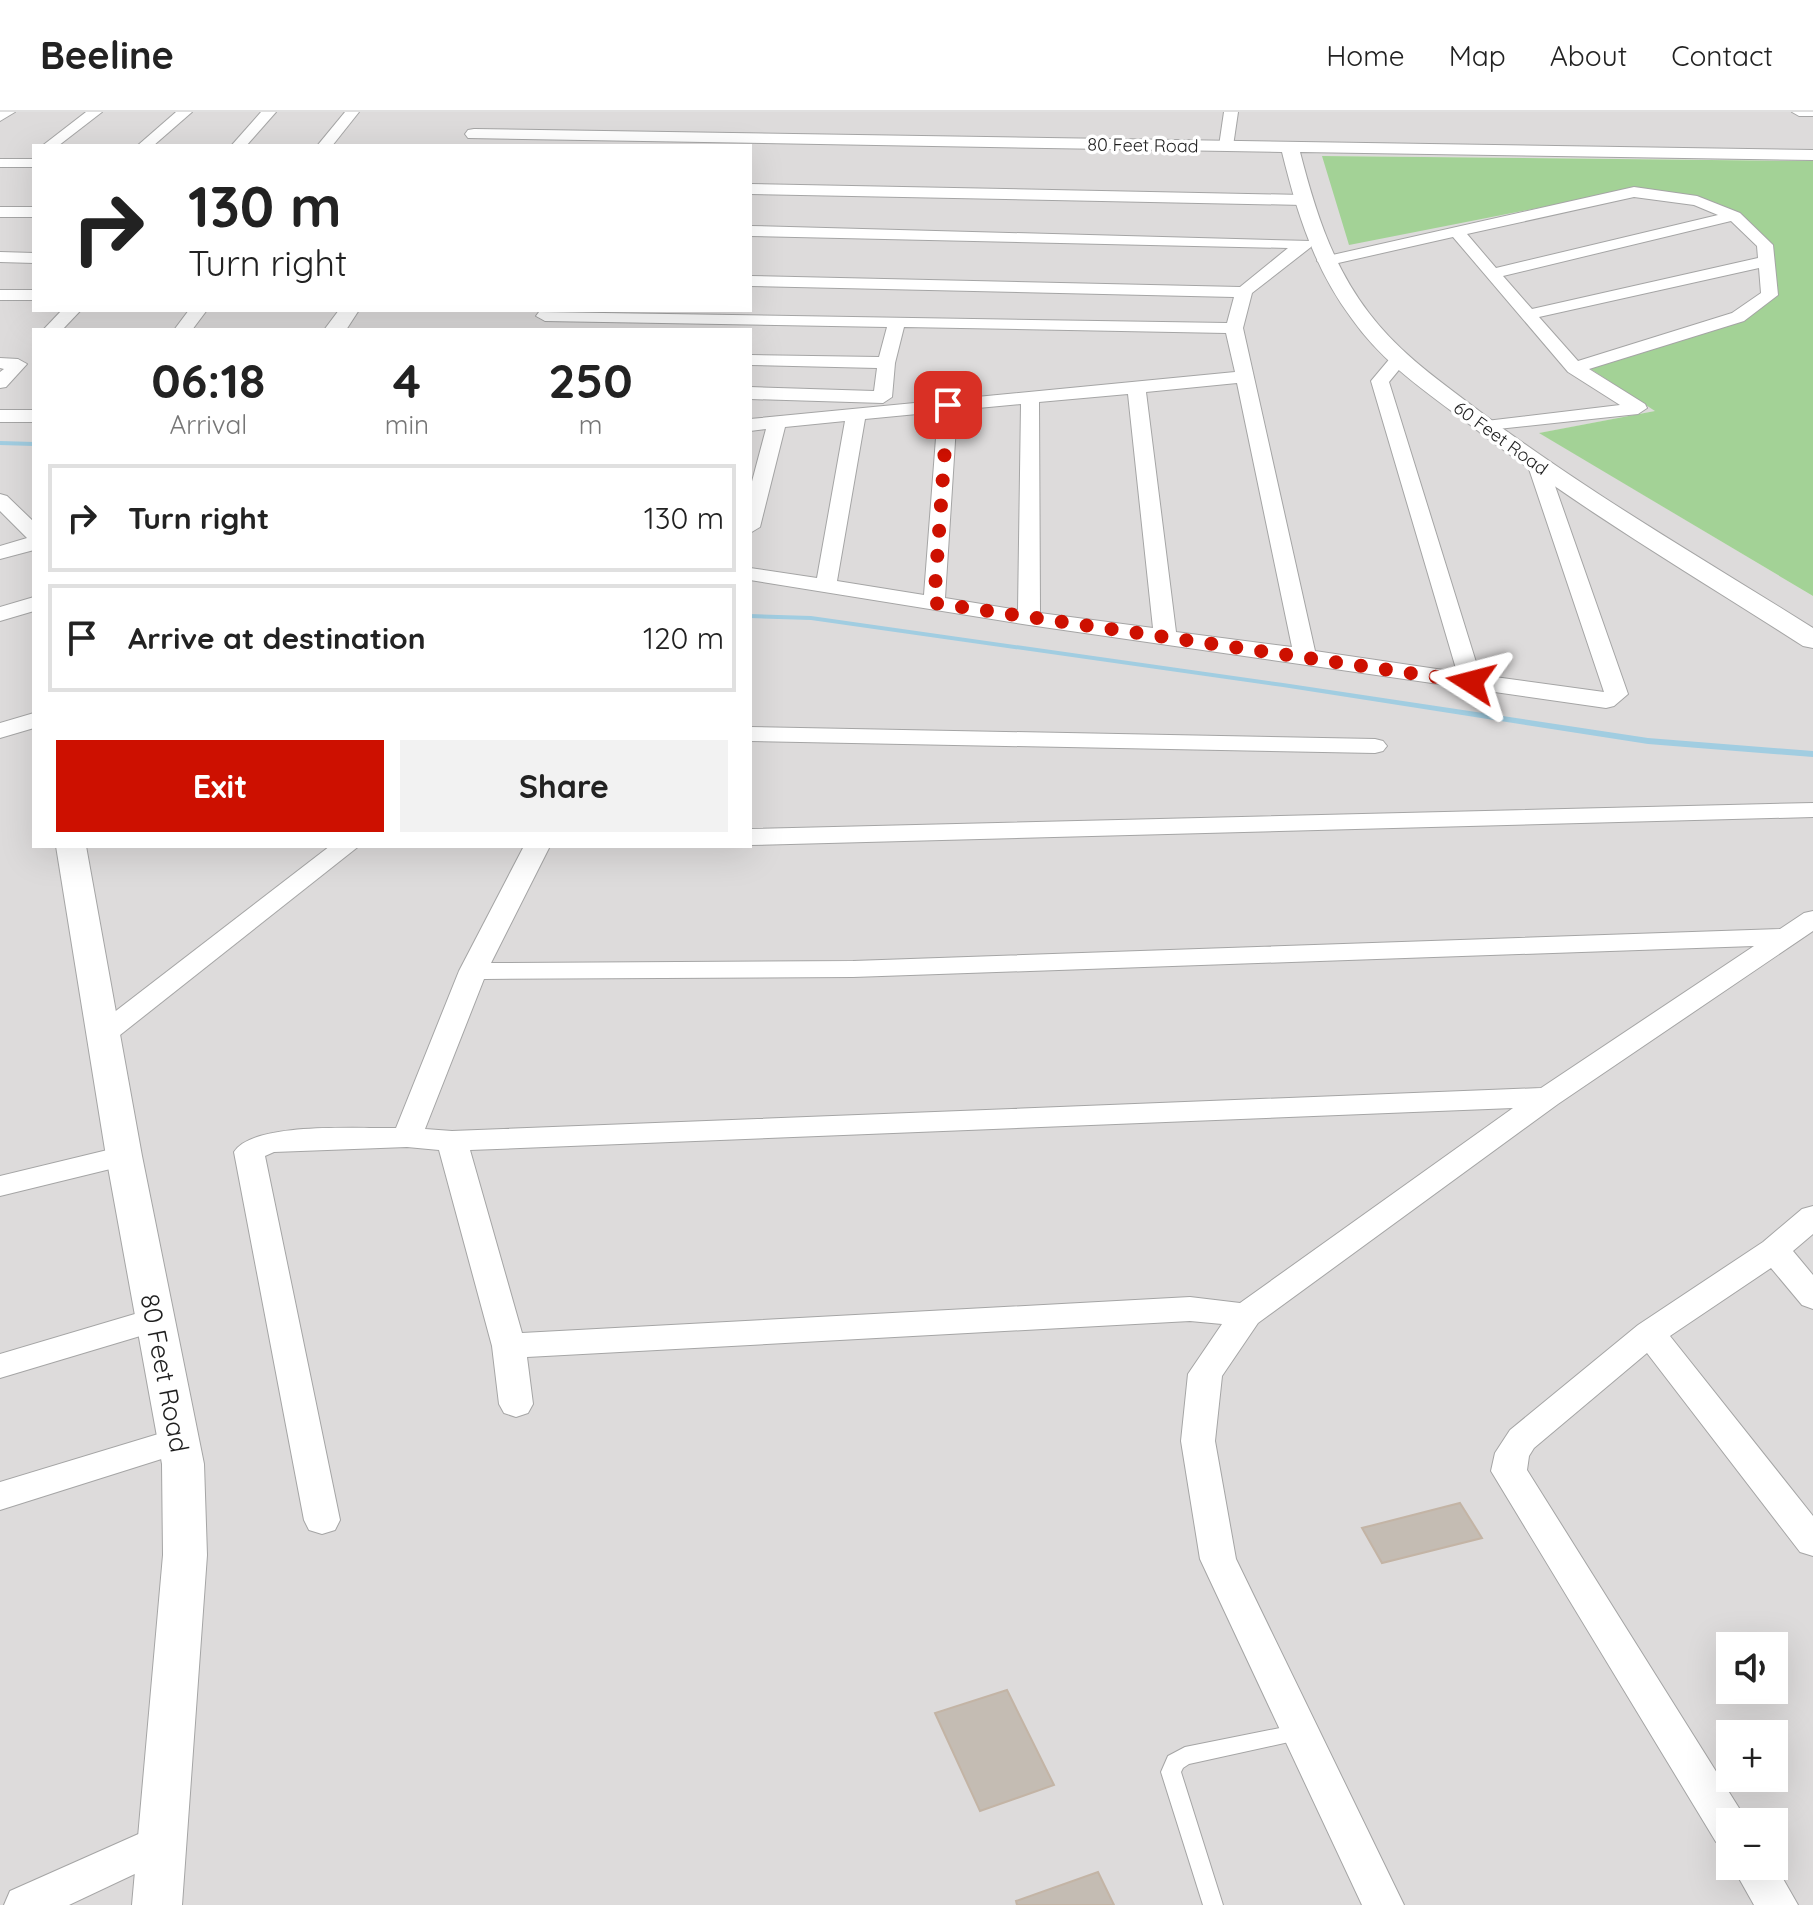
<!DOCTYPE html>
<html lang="en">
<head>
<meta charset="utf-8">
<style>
  body { margin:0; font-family:Quicksand,sans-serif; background:#f2f2f2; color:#222; height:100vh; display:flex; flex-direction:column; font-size:30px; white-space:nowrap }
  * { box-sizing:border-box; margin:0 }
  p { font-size:26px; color:#767676 }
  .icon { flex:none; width:44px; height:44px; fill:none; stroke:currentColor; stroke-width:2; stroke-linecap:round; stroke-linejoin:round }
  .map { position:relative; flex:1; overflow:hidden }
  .details { position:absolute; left:32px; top:216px; width:720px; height:520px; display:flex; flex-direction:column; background:#fff; border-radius:0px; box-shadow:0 8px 32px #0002 }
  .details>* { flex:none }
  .top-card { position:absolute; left:32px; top:32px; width:720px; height:168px; border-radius:0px; box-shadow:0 8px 32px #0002; background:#fff; color:#222; overflow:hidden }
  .tools { position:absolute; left:1716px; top:1520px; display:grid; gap:16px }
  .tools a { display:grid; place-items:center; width:72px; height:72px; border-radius:0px; background:#fff; box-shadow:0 8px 32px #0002; font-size:40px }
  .pin { position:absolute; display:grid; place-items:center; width:68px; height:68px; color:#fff; margin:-34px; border-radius:16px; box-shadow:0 4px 12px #0006 }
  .me { position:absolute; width:88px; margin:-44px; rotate:279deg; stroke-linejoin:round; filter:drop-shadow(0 0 6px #0008) }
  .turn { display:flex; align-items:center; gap:28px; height:168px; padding:0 24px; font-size:36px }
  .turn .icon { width:104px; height:104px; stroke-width:2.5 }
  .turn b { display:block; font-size:56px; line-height:68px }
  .eta { display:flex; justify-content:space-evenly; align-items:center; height:136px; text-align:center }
  .eta b { font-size:48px; font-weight:700; line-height:56px }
  .cta { display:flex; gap:16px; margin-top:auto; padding:16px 24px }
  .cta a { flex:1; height:92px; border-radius:0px; background:#cd1000; color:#fff; font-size:32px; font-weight:700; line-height:92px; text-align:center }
  .cta a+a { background:#f2f2f2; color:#222 }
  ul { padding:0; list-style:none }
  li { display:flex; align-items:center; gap:24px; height:108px; margin:0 16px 12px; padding:0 8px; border:4px solid #e0e0e0; border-radius:0px }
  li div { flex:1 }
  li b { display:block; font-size:30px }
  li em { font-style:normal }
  header { display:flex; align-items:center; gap:48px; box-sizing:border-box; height:112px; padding:0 40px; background:#fff; border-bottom:2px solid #e0e0e0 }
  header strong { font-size:38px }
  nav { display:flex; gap:44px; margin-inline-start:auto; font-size:28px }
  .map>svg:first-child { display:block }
  .residential { fill:#dddbdb; fill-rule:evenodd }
  .forest { fill:#a3d296 }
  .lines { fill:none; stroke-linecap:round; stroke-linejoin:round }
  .stream { fill:#a1cde1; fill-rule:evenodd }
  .building { fill:#c4bcb3; stroke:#c3b4a5; stroke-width:2 }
  .service-casing { stroke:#a5a5a5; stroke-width:2 }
  .minor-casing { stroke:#a5a5a5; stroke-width:2 }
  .tertiary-casing { stroke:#a5a5a5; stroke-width:2 }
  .service { fill:#fff; fill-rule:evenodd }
  .minor { fill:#fff; fill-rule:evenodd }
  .tertiary { fill:#fff; fill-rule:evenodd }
  .route { stroke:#cd1000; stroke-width:14; stroke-dasharray:0 25.2 }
  .labels { text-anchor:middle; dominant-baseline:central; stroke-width:7; stroke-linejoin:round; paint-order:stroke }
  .far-street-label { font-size:18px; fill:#1e1e1e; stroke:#fff }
  .near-street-label { font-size:26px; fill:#1e1e1e; stroke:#fff }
</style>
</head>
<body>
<header>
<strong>Beeline</strong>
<nav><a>Home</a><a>Map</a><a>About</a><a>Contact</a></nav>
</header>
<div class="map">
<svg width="1813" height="1793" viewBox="0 0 1813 1793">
  <rect width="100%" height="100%" fill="#f0ede4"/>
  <!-- residential -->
  <path class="residential" d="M0,0H1813V49L1322,44L1686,84L1749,112L1777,182L1746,205L1590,257L1656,299L1540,321L1813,484V1793H0ZM34,34H750V198H34ZM34,218H750V734H34ZM1730,1534H1774V1578H1730ZM1730,1622H1774V1666H1730ZM1730,1710H1774V1754H1730Z"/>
  <!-- forest -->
  <path class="forest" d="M1322,44L1813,49V484L1539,321L1655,299L1589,256L1746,205L1777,183L1773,141L1725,96L1630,78L1349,133Z"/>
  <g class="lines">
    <!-- stream -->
    <g class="stream">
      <path d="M0,329L34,330V334L0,333Z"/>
      <path d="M750,502L811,504L1283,571L1648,626L1813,639V645L1648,632L1283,575L811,508L750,506Z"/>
    </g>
  </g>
  <!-- building -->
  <g class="building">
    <path d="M1460,1391L1482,1426L1382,1451L1362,1416Z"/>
    <path d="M1007,1578L1054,1673L980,1699L935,1601Z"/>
    <path d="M1098,1760L1114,1793H1017L1016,1789Z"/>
  </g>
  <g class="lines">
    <defs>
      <path id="service" d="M1300,1612L1307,1614L1310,1620L1307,1626L1189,1652L1183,1656L1181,1660L1223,1793H1203L1161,1660L1168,1644L1185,1635Z"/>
      <g id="minor">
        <path d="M0,0H15L0,9Z"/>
        <path d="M86,0H102L58,34H42Z"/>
        <path d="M176,0H192L153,34H137Z"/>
        <path d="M261,0H276L246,34H231Z"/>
        <path d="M345,0H359L332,34H317Z"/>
        <path d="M1224,0H1238L1233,34L1226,38L1219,34Z"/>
        <path d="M1792,0H1813V4H1799Z"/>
        <rect x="0" y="47" width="34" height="8"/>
        <path d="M750,72L1303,83L1311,88L1303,93L750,82Z"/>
        <path d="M1634,75L1697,84L1740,101L1773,133L1778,183L1744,209L1589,257L1645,292L1647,296L1638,302L1479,319L1477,315L1486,309L1620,293L1568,260L1453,125L1325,154L1317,149L1319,146ZM1634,85L1694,93L1718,103L1496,156L1467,122ZM1731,109L1757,134L1758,146L1532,197L1503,164ZM1759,156L1761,181L1732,201L1578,249L1539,205Z"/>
        <rect x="0" y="95" width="34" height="10"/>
        <path d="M750,114L1311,129V135L1252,181L1243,216L1315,539L1457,560L1371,269L1392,244L1398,243L1407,248L1389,270L1480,563L1604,580L1528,354L1538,348L1548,354L1628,582L1614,594L1606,596L1029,513L750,468V456L817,466L845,309L785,315L760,415L750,421V377L766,317L750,319V307L1235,260L1226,221L904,215L895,251L892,285L883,291L750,287V275L874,279L877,256L750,253V243L879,245L887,215L545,209L536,204L539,200L1227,211L1234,185L750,174V164L1240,175L1288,136L750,124ZM1237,271L1292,535L1176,520L1146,280ZM1128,282L1153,516L1040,501L1039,290ZM1021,292L1018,498L945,486L957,298ZM938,300L924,483L837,469L865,307Z"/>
        <path d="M0,140L34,141V151L0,150Z"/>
        <rect x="0" y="178" width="34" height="10"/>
        <path d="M62,198H81L62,218H43Z"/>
        <path d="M189,198H207L192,218H174Z"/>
        <path d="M0,246L18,247L27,252L6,275L0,276V260L4,257L0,256Z"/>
        <rect x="0" y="298" width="34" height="12"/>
        <path d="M0,382L7,384L34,410V438L0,447V434L27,426L0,399Z"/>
        <path d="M34,485V499L0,509V495Z"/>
        <path d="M34,601V616L0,626V611Z"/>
        <path d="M750,615L1375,627L1383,629L1387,634L1383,639L1375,641L750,629Z"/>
        <path d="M1813,691V705L750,733V717Z"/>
        <path d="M330,734H359L115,927L105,930L95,927L91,921L95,915Z"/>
        <path d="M524,734H550L491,851L853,849L1780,817L1804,801L1813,799V819L1558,992L1258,1211L1222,1264L1215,1329L1236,1447L1404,1793H1362L1200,1447L1181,1329L1188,1262L1222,1212L1190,1209L527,1245L533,1292L528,1301L516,1305L504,1301L499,1292L492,1234L439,1038L407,1035L274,1040L265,1044L340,1408L335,1418L322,1422L309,1418L304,1408L234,1040C253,1009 360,1017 396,1016L459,859ZM1754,834L1541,976L452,1019L425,1017L484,867L853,865ZM1513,996L1240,1191L1190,1185L522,1221L470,1038Z"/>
        <path d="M124,1034L135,1037L139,1044L135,1051L0,1084V1064Z"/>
        <path d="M1813,1094V1122L1793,1139L1813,1163V1197L1802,1193L1771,1156L1670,1224L1813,1404V1444L1800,1440L1647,1241L1534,1336L1529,1344L1527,1358L1744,1704L1747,1710H1730V1735L1716,1730L1491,1359L1495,1341L1510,1318L1638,1213L1763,1130L1802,1097Z"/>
        <path d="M155,1196L167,1200L171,1208L167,1216L0,1266V1242Z"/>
        <path d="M178,1316L190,1320L195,1329L190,1338L0,1398V1370Z"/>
        <path d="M161,1712L175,1717L181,1730L175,1743L69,1793H4L10,1779Z"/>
        <path d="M1774,1751L1798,1793H1754L1732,1754H1774Z"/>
      </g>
      <g id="tertiary">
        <path d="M474,17L1813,38V48L1300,40C1315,98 1332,153 1369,201C1400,242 1441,270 1482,301C1587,380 1702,446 1813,516V536L1803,534C1691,462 1575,394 1469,312C1426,280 1383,251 1352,207C1314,156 1297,101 1282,40L468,26L465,22L468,18Z"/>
        <path d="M339,198H359L346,218H324Z"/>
        <path d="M56,734H86L142,1044L204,1352L207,1443L182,1793H132L163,1443L162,1352L106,1044Z"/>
      </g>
    </defs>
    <!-- service casing -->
    <use href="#service" class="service-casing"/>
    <!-- minor casing -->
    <use href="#minor" class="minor-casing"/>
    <!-- tertiary casing -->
    <use href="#tertiary" class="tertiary-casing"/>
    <!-- service -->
    <use href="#service" class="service"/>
    <!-- minor -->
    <use href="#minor" class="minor"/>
    <!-- tertiary -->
    <use href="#tertiary" class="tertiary"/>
  </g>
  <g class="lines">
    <!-- route -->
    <path class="route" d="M948,293L934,491L1471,570"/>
  </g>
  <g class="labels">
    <!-- far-street labels -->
    <g class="far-street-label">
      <text transform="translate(1143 33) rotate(1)">80 Feet Road</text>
      <text transform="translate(1501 326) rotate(36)">60 Feet Road</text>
    </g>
    <!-- near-street labels -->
    <g class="near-street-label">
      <text transform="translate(165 1261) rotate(79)">80 Feet Road</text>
    </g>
  </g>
</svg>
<div class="tools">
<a><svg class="icon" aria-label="sound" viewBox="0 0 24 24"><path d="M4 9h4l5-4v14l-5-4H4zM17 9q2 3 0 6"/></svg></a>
<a>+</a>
<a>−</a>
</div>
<div class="pin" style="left:948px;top:293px;background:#d93025"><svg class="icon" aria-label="arrive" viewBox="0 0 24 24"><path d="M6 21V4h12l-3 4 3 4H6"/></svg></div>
<svg class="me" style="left:1471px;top:570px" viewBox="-20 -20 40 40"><path d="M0-17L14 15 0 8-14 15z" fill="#cd1000" stroke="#fff" stroke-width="4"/></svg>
<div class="top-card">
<div class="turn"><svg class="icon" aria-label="right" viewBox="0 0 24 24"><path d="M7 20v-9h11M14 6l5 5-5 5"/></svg><div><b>130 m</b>Turn right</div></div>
</div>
<section class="details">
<div class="eta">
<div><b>06:18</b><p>Arrival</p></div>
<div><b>4</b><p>min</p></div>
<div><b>250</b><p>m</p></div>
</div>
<ul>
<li><svg class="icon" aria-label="right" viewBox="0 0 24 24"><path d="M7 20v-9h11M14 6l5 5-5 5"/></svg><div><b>Turn right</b></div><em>130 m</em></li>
<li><svg class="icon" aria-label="arrive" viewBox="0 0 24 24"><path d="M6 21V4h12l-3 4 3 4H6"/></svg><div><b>Arrive at destination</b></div><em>120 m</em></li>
</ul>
<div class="cta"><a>Exit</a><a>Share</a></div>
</section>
</div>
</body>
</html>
